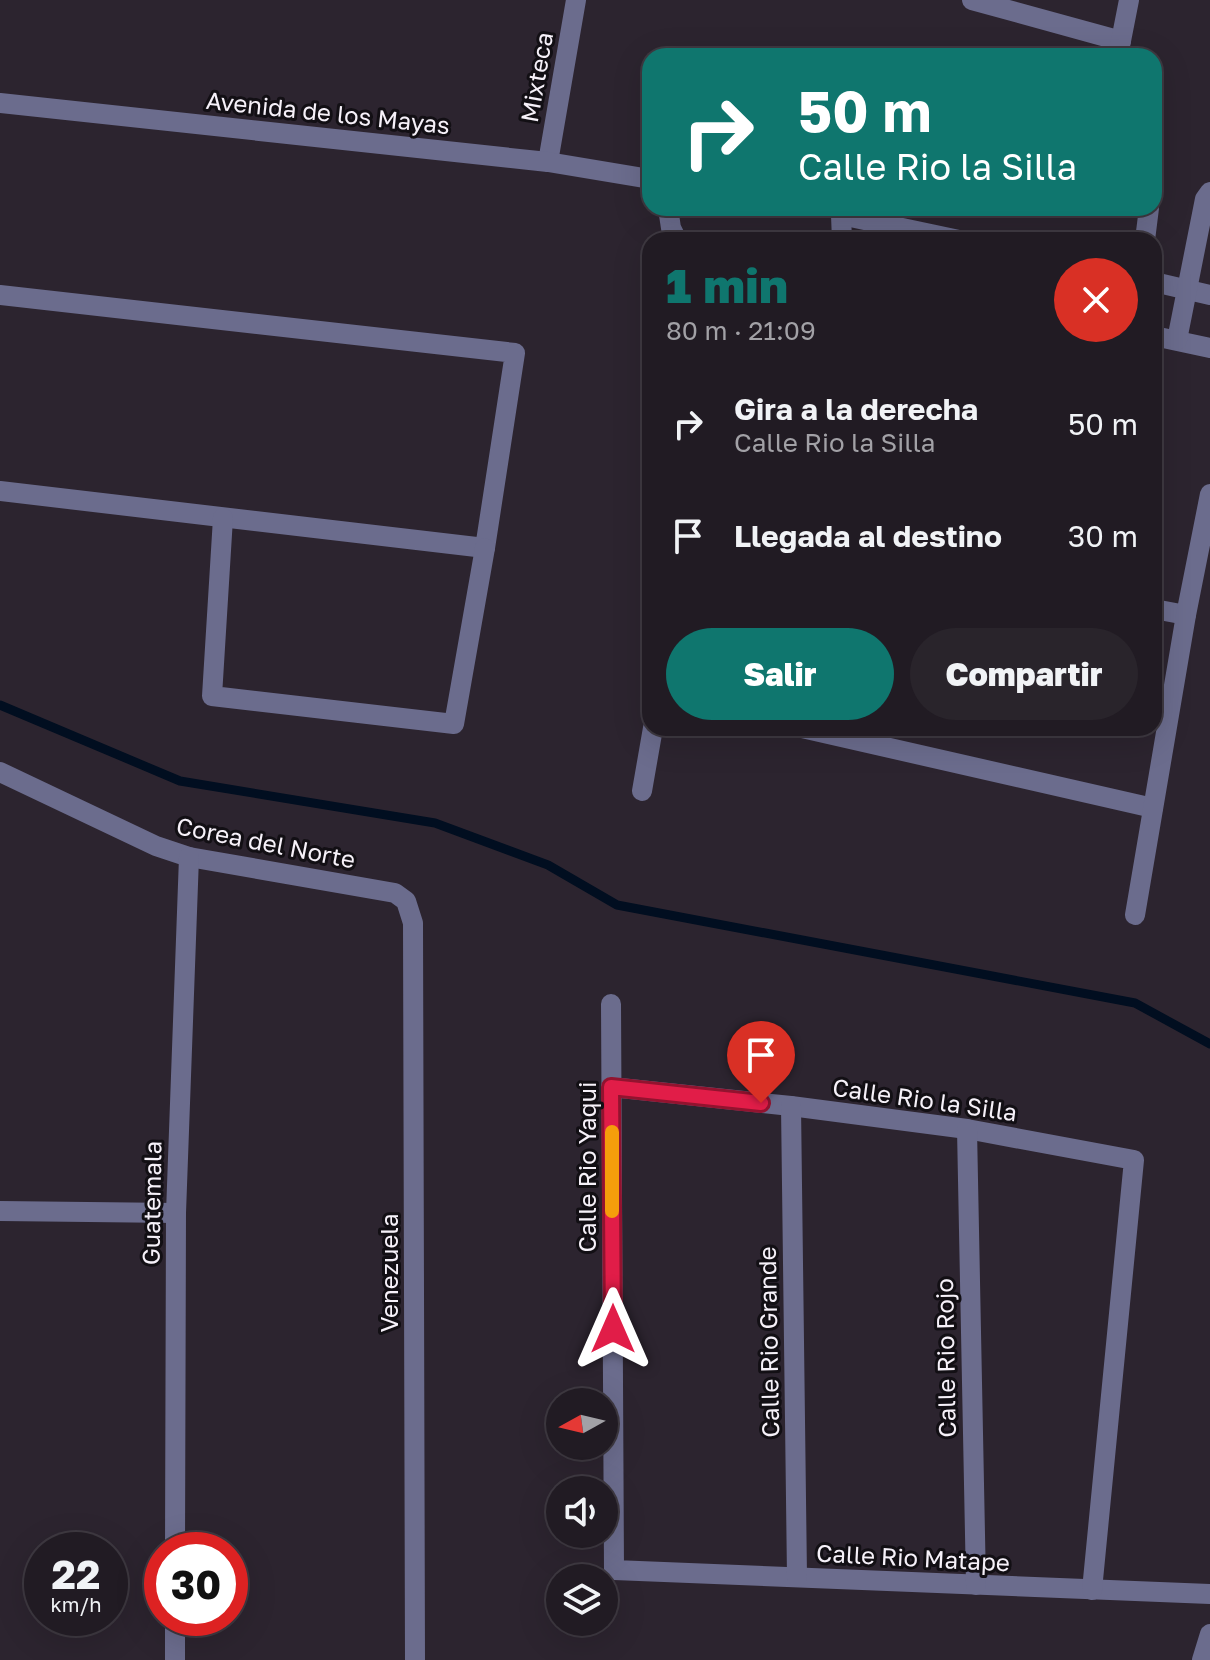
<!DOCTYPE html>
<html lang="es">
<head>
<meta charset="utf-8">
<style>
  body { margin:0; font-family:"Golos Text",sans-serif; background:#29242b; color:#f1f3f6; height:100vh; display:flex; flex-direction:column; font-size:30px; white-space:nowrap }
  * { box-sizing:border-box; margin:0 }
  p { font-size:26px; color:#a2a1a6 }
  .icon { flex:none; width:44px; height:44px; fill:none; stroke:currentColor; stroke-width:2; stroke-linecap:round; stroke-linejoin:round }
  .map { position:relative; flex:1; overflow:hidden }
  .panel { position:absolute; left:642px; top:232px; width:520px; height:504px; display:flex; flex-direction:column; background:#211b23; border-radius:24px; box-shadow:0 8px 32px #0002,0 0 0 2px #3e3941 }
  .panel>* { flex:none }
  .top-card { position:absolute; left:642px; top:48px; width:520px; height:168px; border-radius:24px; box-shadow:0 8px 32px #0002,0 0 0 2px #3e3941; background:#0f766e; color:#fff; overflow:hidden }
  .needle { width:52px; rotate:262deg }
  .controls { position:absolute; left:546px; top:1388px; display:grid; gap:16px }
  .controls a { display:grid; place-items:center; width:72px; height:72px; border-radius:50%; background:#211b23; box-shadow:0 8px 32px #0002,0 0 0 2px #3e3941; font-size:40px }
  .speed { position:absolute; left:24px; top:1532px; display:flex; gap:16px; font-size:40px; font-weight:700; text-align:center }
  .speed>* { display:grid; place-content:center; width:104px; height:104px; border-radius:50%; background:#211b23; box-shadow:0 8px 32px #0002,0 0 0 2px #3e3941; line-height:1 }
  .speed small { font-size:20px; font-weight:400 }
  .speed .limit { border:12px solid #d22; background:#fff; color:#111 }
  .pin { position:absolute; display:grid; place-items:center; width:68px; height:68px; color:#fff; margin:-82px -34px; border-radius:50% 50% 50% 0; rotate:-45deg; box-shadow:0 0 8px #0007 }
  .pin .icon { rotate:45deg }
  .me { position:absolute; width:88px; margin:-44px; rotate:0deg; stroke-linejoin:round; filter:drop-shadow(0 0 6px #0008) }
  .turn { display:flex; align-items:center; gap:28px; height:168px; padding:0 24px; font-size:36px }
  .turn .icon { width:104px; height:104px; stroke-width:2.5 }
  .turn b { display:block; font-size:56px; line-height:68px }
  .round { display:grid; place-items:center; flex:none; width:84px; height:84px; border-radius:42px; background:#29242b }
  .head { display:flex; align-items:center; justify-content:space-between; height:136px; padding:0 24px }
  h1 { font-size:48px; font-weight:800; line-height:60px; color:#0f766e }
  .cta { display:flex; gap:16px; margin-top:auto; padding:16px 24px }
  .cta a { flex:1; height:92px; border-radius:48px; background:#0f766e; color:#fff; font-size:32px; font-weight:800; line-height:92px; text-align:center }
  .cta a+a { background:#29242b; color:#f1f3f6 }
  ul { padding:0; list-style:none }
  li { display:flex; align-items:center; gap:24px; height:112px; padding:0 24px }
  li div { flex:1 }
  li b { display:block; font-size:30px }
  li em { font-style:normal }
  .map>svg:first-child { display:block }
  .lines { fill:none; stroke-linecap:round; stroke-linejoin:round }
  .stream { stroke:#010e20; stroke-width:9 }
  .minor { stroke:#6b6c8d; stroke-width:20 }
  .tertiary { stroke:#6b6c8d; stroke-width:20 }
  .route-casing { stroke:#92132f; stroke-width:20 }
  .route { stroke:#e11d48; stroke-width:14 }
  .slow { stroke:#f59e0b; stroke-width:14 }
  .labels { text-anchor:middle; dominant-baseline:central; stroke-width:6; stroke-linejoin:round; paint-order:stroke }
  .street-label { font-size:24px; fill:#f6f1f9; stroke:#120f14 }
</style>
</head>
<body>
<div class="map">
<svg width="1210" height="1660" viewBox="0 0 1210 1660">
  <rect width="100%" height="100%" fill="#2c242f"/>
  <g class="lines">
    <!-- stream -->
    <path class="stream" d="M0,705L180,781L435,823L548,865L617,905L1135,1003L1210,1044"/>
    <!-- minor -->
    <g class="minor">
      <path d="M972,0L1121,41"/>
      <path d="M1118,56L1129,0"/>
      <path d="M548,162L576,0"/>
      <path d="M841,215L959,240"/>
      <path d="M1145,240L1149,208"/>
      <path d="M1154,282L1210,295"/>
      <path d="M0,295L515,353L485,548L0,491"/>
      <path d="M1154,336L1210,348"/>
      <path d="M1177,340L1205,199L1210,192"/>
      <path d="M223,518L212,696L454,724L485,548"/>
      <path d="M1154,609L1186,615"/>
      <path d="M802,728L1153,808"/>
      <path d="M0,772L156,846L189,857L395,893L406,901L413,923L415,1660"/>
      <path d="M642,791L653,728"/>
      <path d="M1135,915L1186,615L1210,494"/>
      <path d="M611,1004L614,1570L1210,1594"/>
      <path d="M611,1087L791,1106L967,1129L1134,1160L1092,1590"/>
      <path d="M791,1106L797,1577"/>
      <path d="M967,1129L976,1585"/>
      <path d="M0,1211L176,1213"/>
      <path d="M175,1550L176,1213L189,857"/>
      <path d="M175,1660V1618"/>
      <path d="M1202,1660L1210,1634"/>
    </g>
    <!-- tertiary -->
    <g class="tertiary">
      <path d="M0,103L548,162L650,179"/>
      <path d="M668,208L671,228L677,240"/>
      <path d="M838,208L841,215L842,240"/>
    </g>
  </g>
  <g class="lines">
    <defs>
      <path id="route" d="M613,1329L611,1087L761,1103"/>
    </defs>
    <!-- route casing -->
    <use href="#route" class="route-casing"/>
    <!-- route -->
    <use href="#route" class="route"/>
    <!-- slow -->
    <path class="slow" d="M612,1132V1211"/>
  </g>
  <g class="labels">
    <!-- street labels -->
    <g class="street-label">
      <text transform="translate(536 77) rotate(-80)">Mixteca</text>
      <text transform="translate(328 112) rotate(6)">Avenida de los Mayas</text>
      <text transform="translate(266 842) rotate(11)">Corea del Norte</text>
      <text transform="translate(925 1099) rotate(8)">Calle Rio la Silla</text>
      <text transform="translate(586 1167) rotate(-90)">Calle Rio Yaqui</text>
      <text transform="translate(151 1203) rotate(-89)">Guatemala</text>
      <text transform="translate(388 1273) rotate(-90)">Venezuela</text>
      <text transform="translate(768 1342) rotate(-91)">Calle Rio Grande</text>
      <text transform="translate(945 1358) rotate(-91)">Calle Rio Rojo</text>
      <text transform="translate(913 1557) rotate(3)">Calle Rio Matape</text>
    </g>
  </g>
</svg>
<div class="controls">
<a><svg class="needle" viewBox="-14 -14 28 28"><path d="M0-13l5 13h-10z" fill="#e53935"/><path d="M0 13l5-13h-10z" fill="#a2a1a6"/></svg></a>
<a><svg class="icon" aria-label="sound" viewBox="0 0 24 24"><path d="M4 9h4l5-4v14l-5-4H4zM17 9q2 3 0 6"/></svg></a>
<a><svg class="icon" aria-label="layers" viewBox="0 0 24 24"><path d="M12 4l9 5-9 5-9-5zM3 14l9 5 9-5"/></svg></a>
</div>
<div class="speed"><div>22<small>km/h</small></div><div class="limit">30</div></div>
<div class="pin" style="left:761px;top:1103px;background:#d93025"><svg class="icon" aria-label="arrive" viewBox="0 0 24 24"><path d="M6 21V4h12l-3 4 3 4H6"/></svg></div>
<svg class="me" style="left:613px;top:1329px" viewBox="-20 -20 40 40"><path d="M0-17L14 15 0 8-14 15z" fill="#e11d48" stroke="#fff" stroke-width="4"/></svg>
<div class="top-card">
<div class="turn"><svg class="icon" aria-label="right" viewBox="0 0 24 24"><path d="M7 20v-9h11M14 6l5 5-5 5"/></svg><div><b>50 m</b>Calle Rio la Silla</div></div>
</div>
<section class="panel">
<div class="head"><div><h1>1 min</h1><p>80 m · 21:09</p></div><a class="round" style="background:#d93025;color:#fff"><svg class="icon" aria-label="close" viewBox="0 0 24 24"><path d="M6 6l12 12M18 6L6 18"/></svg></a></div>
<ul>
<li><svg class="icon" aria-label="right" viewBox="0 0 24 24"><path d="M7 20v-9h11M14 6l5 5-5 5"/></svg><div><b>Gira a la derecha</b><p>Calle Rio la Silla</p></div><em>50 m</em></li>
<li><svg class="icon" aria-label="arrive" viewBox="0 0 24 24"><path d="M6 21V4h12l-3 4 3 4H6"/></svg><div><b>Llegada al destino</b></div><em>30 m</em></li>
</ul>
<div class="cta"><a>Salir</a><a>Compartir</a></div>
</section>
</div>
</body>
</html>
